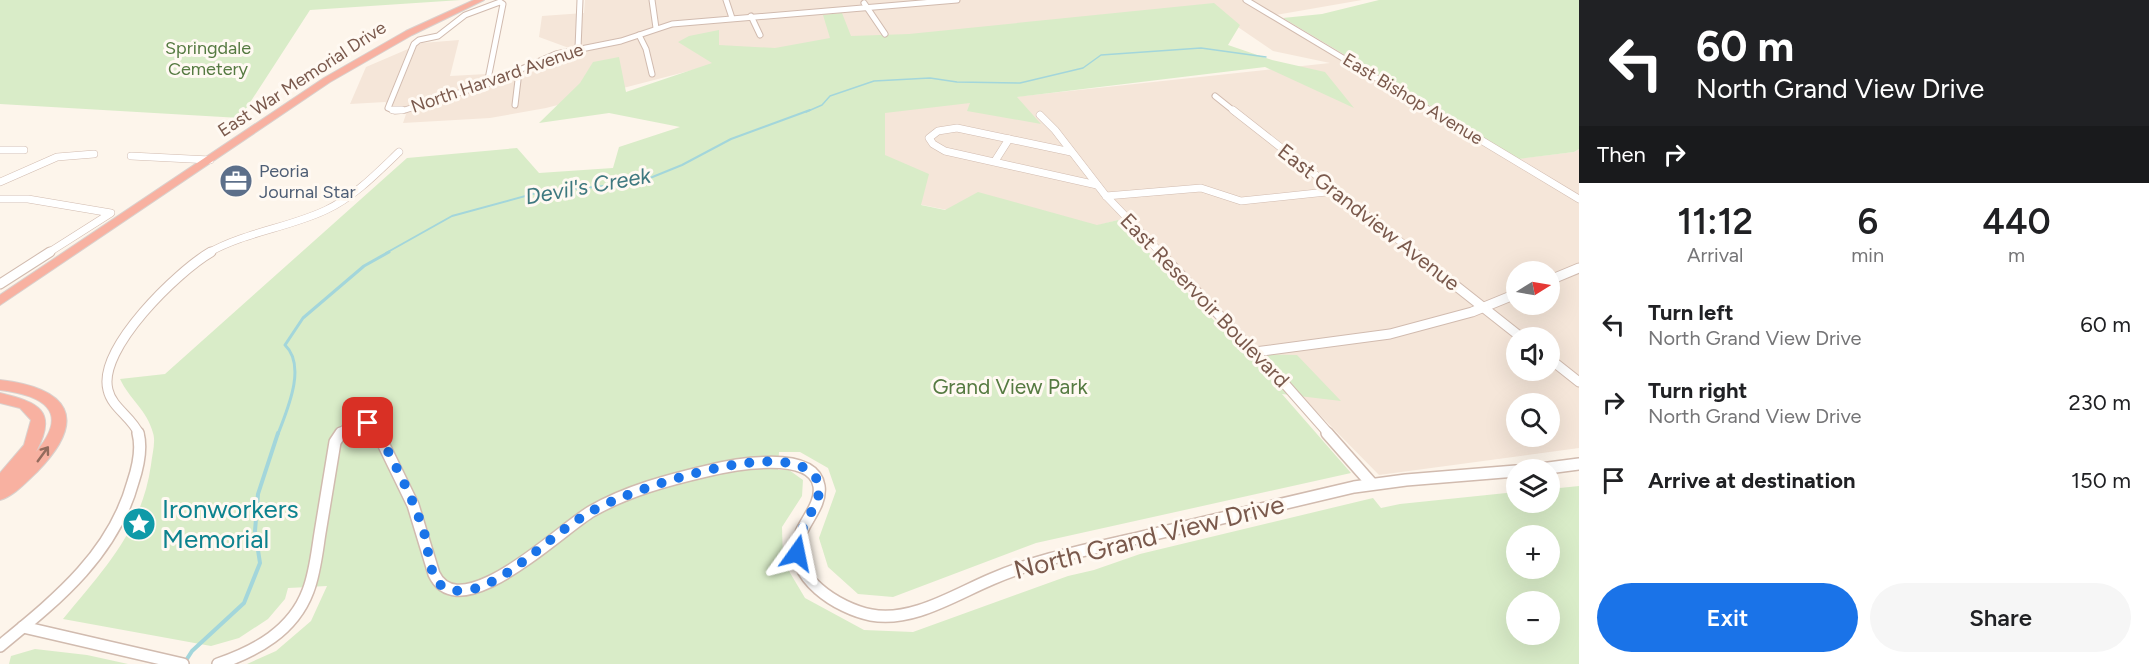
<!DOCTYPE html>
<html lang="en">
<head>
<meta charset="utf-8">
<style>
  body { margin:0; font-family:Figtree,sans-serif; background:#f6f6f6; color:#202124; height:100vh; display:flex; flex-direction:column; font-size:22px; white-space:nowrap }
  * { box-sizing:border-box; margin:0 }
  p { font-size:20px; color:#757577 }
  .icon { flex:none; width:33px; height:33px; fill:none; stroke:currentColor; stroke-width:2; stroke-linecap:round; stroke-linejoin:round }
  .map { position:relative; flex:1; overflow:hidden }
  .drawer { display:flex; flex-direction:column; background:#fff; width:570px }
  .drawer>* { flex:none }
  .top-card { background:#202124; color:#fff; overflow:hidden }
  .needle { width:39px; rotate:79deg }
  .controls { position:absolute; left:1506px; top:261px; display:grid; gap:12px }
  .controls a { display:grid; place-items:center; width:54px; height:54px; border-radius:50%; background:#fff; box-shadow:0 6px 24px #0002; font-size:30px }
  .pin { position:absolute; display:grid; place-items:center; width:51px; height:51px; color:#fff; margin:-26px; border-radius:12px; box-shadow:0 3px 9px #0006 }
  .me { position:absolute; width:66px; margin:-33px; rotate:12deg; stroke-linejoin:round; filter:drop-shadow(0 0 4px #0008) }
  .turn { display:flex; align-items:center; gap:21px; height:126px; padding:0 18px; font-size:27px }
  .turn .icon { width:78px; height:78px; stroke-width:2.5 }
  .turn b { display:block; font-size:42px; line-height:51px }
  .then { display:flex; align-items:center; height:57px; padding:0 18px; background:#0003; gap:12px; font-size:22px }
  .eta { display:flex; justify-content:space-evenly; align-items:center; height:102px; text-align:center }
  .eta b { font-size:36px; font-weight:600; line-height:42px }
  .action { display:flex; gap:12px; margin-top:auto; padding:12px 18px }
  .action a { flex:1; height:69px; border-radius:36px; background:#1a73e8; color:#fff; font-size:24px; font-weight:600; line-height:69px; text-align:center }
  .action a+a { background:#f6f6f6; color:#202124 }
  ul { padding:0; list-style:none }
  li { display:flex; align-items:center; gap:18px; height:78px; padding:0 18px }
  li div { flex:1 }
  li b { display:block; font-size:22px }
  li em { font-style:normal }
  main { display:flex; flex:1; min-height:0 }
  .map>svg:first-child { display:block }
  .residential { fill:#f5e6d9; fill-rule:evenodd }
  .green { fill:#d9ecc8; fill-rule:evenodd }
  .lines { fill:none; stroke-linecap:round; stroke-linejoin:round }
  .stream-far3 { stroke:#a3d6db; stroke-width:1.5 }
  .stream-far2 { stroke:#a3d6db; stroke-width:2 }
  .stream-far1 { stroke:#a3d6db; stroke-width:3 }
  .stream { stroke:#a3d6db; stroke-width:4 }
  .minor-far3-casing { stroke:#d1bbaf; stroke-width:7 }
  .minor-far2-casing { stroke:#d1bbaf; stroke-width:8 }
  .minor-far1-casing { stroke:#d1bbaf; stroke-width:11 }
  .minor-casing { stroke:#d1bbaf; stroke-width:14 }
  .highway-casing { stroke:#dad1cd; stroke-width:2 }
  .minor-far3 { stroke:#fff; stroke-width:5 }
  .minor-far2 { stroke:#fff; stroke-width:7 }
  .minor-far1 { stroke:#fff; stroke-width:9 }
  .minor { stroke:#fff; stroke-width:11 }
  .highway { fill:#f8b1a1; fill-rule:evenodd }
  .oneway { stroke:#936b5d }
  .route { stroke:#1a73e8; stroke-width:10; stroke-dasharray:0 18 }
  .labels { text-anchor:middle; dominant-baseline:central; stroke-width:6; stroke-linejoin:round; paint-order:stroke }
  .far-park-label { font-size:18px; fill:#557a41; stroke:#fff9f2 }
  .far-street-label { font-size:18px; fill:#7a594c; stroke:#fff9f2 }
  .far-service-label { font-size:18px; fill:#4e5e75; stroke:#fff9f2; text-anchor:start }
  .street-label { font-size:21px; fill:#7a594c; stroke:#fff9f2 }
  .park-label { font-size:21px; fill:#557a41; stroke:#fff9f2 }
  .water-label { font-size:22px; font-style:italic; fill:#3e787f; stroke:#fff9f2 }
  .near-culture-label { font-size:26px; fill:#0d838f; stroke:#fff9f2; text-anchor:start }
  .near-street-label { font-size:26px; fill:#7a594c; stroke:#fff9f2 }
</style>
</head>
<body>
<main>
<div class="map">
<svg width="1579" height="664" viewBox="0 0 1579 664">
  <rect width="100%" height="100%" fill="#fdf5eb"/>
  <!-- residential -->
  <path class="residential" d="M585,0H1362L1270,16L1507,160L1574,152L1579,149V448L1379,475L1135,227L1118,220L1065,234L903,201L881,162L875,112L1330,63L1273,51L1207,6L739,58L546,108L490,118L403,123L406,114L385,102L350,104L366,67L422,43L459,40L450,76L523,72L577,51L539,37L542,16L584,13ZM1516,272H1550V304H1516ZM1516,338H1550V370H1516ZM1516,404H1550V436H1516Z"/>
  <!-- green -->
  <g class="green">
    <path d="M0,0H461L310,10L240,118L0,104Z"/>
    <path d="M1379,0H1579V149L1574,152L1519,159L1283,18L1322,14Z"/>
    <path d="M1214,3L1240,25L1228,45L1272,60L1325,72L1354,108L1265,67L1017,97L1041,124L967,111L970,103L885,113V155L929,174L921,205L945,210L978,192L1097,225L1118,220L1246,354L1297,355L1341,401L1282,394L1351,473L1036,543L893,597L858,594L828,567L819,538L836,491L828,468L800,452H779L778,470H789L803,480L802,496L782,527L783,561L805,598L864,630L913,632L1068,576L1094,570L1140,554L1373,498L1381,508L1400,504L1516,492V502H1550V489L1579,486V664H247L276,651L311,621L327,586L288,588L285,599L268,619L239,638L211,646L63,619C104,569 141,532 151,465C152,455 156,442 153,433C147,410 130,400 120,379L165,374L407,158L517,148L539,173L613,168L619,147L680,127L609,113L539,123L580,83L593,62L619,57L626,92L712,63L678,42L689,36L719,30V45L775,48L830,38L823,15L842,13L851,36L909,34ZM1516,536H1550V568H1516ZM1516,602H1550V634H1516Z"/>
    <path d="M35,649L87,655L128,664H9L11,656Z"/>
  </g>
  <g class="lines">
    <!-- stream-far3 -->
    <path class="stream-far3" d="M806,112L822,105L830,96L874,81L930,78L957,82L1020,83L1083,68L1101,55L1201,48L1266,57"/>
    <!-- stream-far2 -->
    <path class="stream-far2" d="M386,253L452,216L540,192L615,185L650,178L682,165L731,139L810,110"/>
    <!-- stream-far1 -->
    <path class="stream-far1" d="M278,434C287,410 307,366 285,345L303,318L364,266L389,252"/>
    <!-- stream -->
    <path class="stream" d="M185,662L192,651L244,603L260,563L255,531L258,494L278,433"/>
    <defs>
      <g id="minor-far3">
        <path d="M652,0L656,28"/>
        <path d="M726,0L732,18"/>
        <path d="M1246,0L1433,112"/>
        <path d="M500,2L503,4L487,84L405,110L395,111L388,108L414,44L419,40L438,36L465,15Z"/>
        <path d="M864,3L885,34"/>
        <path d="M751,16L760,35"/>
        <path d="M639,35L646,49L652,74"/>
        <path d="M578,48L580,0"/>
        <path d="M514,72L518,80L515,105"/>
        <path d="M487,84L556,54L621,41L672,24L957,0"/>
        <path d="M1215,96L1235,112"/>
      </g>
      <g id="minor-far2">
        <path d="M393,110H402"/>
        <path d="M1233,110L1415,253"/>
        <path d="M1431,110L1579,199"/>
        <path d="M1040,115L1055,130L1106,196L1161,253"/>
        <path d="M0,150H24"/>
        <path d="M1071,152L957,128L938,131L929,138L933,144L945,151L1097,185"/>
        <path d="M131,156L210,160"/>
        <path d="M995,161L1009,139"/>
        <path d="M0,182L57,157L94,154"/>
        <path d="M1106,196L1201,188L1241,201L1336,191"/>
        <path d="M0,199H28L111,213L48,253"/>
        <path d="M208,253C245,232 288,228 326,210C354,197 377,173 399,152"/>
      </g>
      <g id="minor-far1">
        <path d="M1159,252L1284,383L1329,434"/>
        <path d="M1413,252L1522,338"/>
        <path d="M1550,280L1579,268"/>
        <path d="M0,284L50,252"/>
        <path d="M1255,352L1390,334L1472,312L1516,294"/>
        <path d="M1550,359L1579,382"/>
        <path d="M139,434C132,417 112,408 108,390C97,349 178,271 211,252"/>
        <path d="M340,434C349,425 358,422 370,424L379,434"/>
      </g>
      <g id="minor">
        <path d="M378,433L413,505L434,574C460,629 562,528 592,511C627,491 668,480 707,471C731,465 813,449 819,486C822,505 804,521 799,538C787,577 839,609 871,615C912,623 956,594 992,579C1040,558 1092,549 1142,537C1213,520 1283,504 1354,487L1406,480L1516,471"/>
        <path d="M1327,433L1372,484"/>
        <path d="M1533,470L1579,464"/>
        <path d="M23,627L183,664"/>
        <path d="M0,646C56,600 113,555 133,482C138,467 142,448 138,433"/>
        <path d="M218,664C256,651 293,631 308,591C315,573 317,552 320,533C325,503 330,472 335,442L341,433"/>
      </g>
      <g id="highway">
        <path d="M474,0H484L412,35L330,82L0,305V295L324,78L406,31Z"/>
        <path d="M0,380C68,388 90,418 37,472C26,482 14,496 0,500V473L24,445L31,420L20,408L0,403V393C37,402 59,410 36,452C72,410 41,395 0,390Z"/>
      </g>
    </defs>
    <!-- minor-far3 casing -->
    <use href="#minor-far3" class="minor-far3-casing"/>
    <!-- minor-far2 casing -->
    <use href="#minor-far2" class="minor-far2-casing"/>
    <!-- minor-far1 casing -->
    <use href="#minor-far1" class="minor-far1-casing"/>
    <!-- minor casing -->
    <use href="#minor" class="minor-casing"/>
    <!-- highway casing -->
    <use href="#highway" class="highway-casing"/>
    <!-- minor-far3 -->
    <use href="#minor-far3" class="minor-far3"/>
    <!-- minor-far2 -->
    <use href="#minor-far2" class="minor-far2"/>
    <!-- minor-far1 -->
    <use href="#minor-far1" class="minor-far1"/>
    <!-- minor -->
    <use href="#minor" class="minor"/>
    <!-- highway -->
    <use href="#highway" class="highway"/>
  </g>
  <!-- one-way arrows -->
  <defs><path id="oneway-shaft" d="M-6 0H5M1.5-3L5.5 0L1.5 3" fill="none" stroke-width="1.6" stroke-linecap="round" stroke-linejoin="round" transform="scale(1.5)"/></defs>
  <use class="oneway" href="#oneway-shaft" transform="translate(43 454) rotate(-54)"/>
  <g class="lines">
    <!-- route -->
    <path class="route" d="M368,423L378,432C395,465 415,501 425,536C429,552 429,577 443,587C454,594 472,590 483,586C522,569 554,532 592,511C627,491 797,430 818,482C826,502 795,526 797,553"/>
  </g>
  <!-- icons -->
  <defs>
    <symbol id="office-disc" viewBox="-11 -11 22 22"><circle r="9.5" fill="#5c6f8a" stroke="#fff9f2"/><path d="M-6-3h4V-5.5h4V-3h4V5H-6ZM-1-4.5V-3h2v-1.5ZM-6 0V1H6V0Z" fill="#fff"/></symbol>
    <symbol id="sight-disc" viewBox="-11 -11 22 22"><circle r="9.5" fill="#0f9aa8" stroke="#fff9f2"/><path d="M0-6L1.8-2.2L6-1.7L2.9 1.2L3.7 5.4L0 3.3L-3.7 5.4L-2.9 1.2L-6-1.7L-1.8-2.2Z" fill="#fff"/></symbol>
  </defs>
  <g fill-rule="evenodd">
    <use href="#office-disc" x="217" y="162" width="38" height="38"/>
    <use href="#sight-disc" x="120" y="505" width="38" height="38"/>
  </g>
  <g class="labels">
    <!-- far-park labels -->
    <g class="far-park-label">
      <text x="208" y="48">Springdale<tspan x="208" dy="21">Cemetery</tspan></text>
    </g>
    <!-- far-street labels -->
    <g class="far-street-label">
      <text transform="translate(497 78) rotate(-19)">North Harvard Avenue</text>
      <text transform="translate(302 79) rotate(-33)">East War Memorial Drive</text>
      <text transform="translate(1413 99) rotate(31)">East Bishop Avenue</text>
    </g>
    <!-- far-service labels -->
    <g class="far-service-label">
      <text x="259" y="171">Peoria<tspan x="259" dy="21">Journal Star</tspan></text>
    </g>
    <!-- street labels -->
    <g class="street-label">
      <text transform="translate(1369 217) rotate(38)">East Grandview Avenue</text>
      <text transform="translate(1205 300) rotate(46)">East Reservoir Boulevard</text>
    </g>
    <!-- park labels -->
    <g class="park-label">
      <text x="1010" y="386">Grand View Park</text>
    </g>
    <!-- water labels -->
    <g class="water-label">
      <text transform="translate(588 186) rotate(-10)">Devil's Creek</text>
    </g>
    <!-- near-culture labels -->
    <g class="near-culture-label">
      <text x="162" y="509">Ironworkers<tspan x="162" dy="30">Memorial</tspan></text>
    </g>
    <!-- near-street labels -->
    <g class="near-street-label">
      <text transform="translate(1149 537) rotate(-14)">North Grand View Drive</text>
    </g>
  </g>
</svg>
<div class="controls">
<a><svg class="needle" viewBox="-14 -14 28 28"><path d="M0-13l5 13h-10z" fill="#e53935"/><path d="M0 13l5-13h-10z" fill="#757577"/></svg></a>
<a><svg class="icon" aria-label="sound" viewBox="0 0 24 24"><path d="M4 9h4l5-4v14l-5-4H4zM17 9q2 3 0 6"/></svg></a>
<a><svg class="icon" aria-label="search" viewBox="0 0 24 24"><circle cx="10" cy="10" r="6"/><path d="M15 15l6 6"/></svg></a>
<a><svg class="icon" aria-label="layers" viewBox="0 0 24 24"><path d="M12 4l9 5-9 5-9-5zM3 14l9 5 9-5"/></svg></a>
<a>+</a>
<a>−</a>
</div>
<div class="pin" style="left:368px;top:423px;background:#d93025"><svg class="icon" aria-label="arrive" viewBox="0 0 24 24"><path d="M6 21V4h12l-3 4 3 4H6"/></svg></div>
<svg class="me" style="left:797px;top:553px" viewBox="-20 -20 40 40"><path d="M0-17L14 15 0 8-14 15z" fill="#1a73e8" stroke="#fff" stroke-width="4"/></svg>
</div>
<section class="drawer">
<div class="top-card">
<div class="turn"><svg class="icon" aria-label="left" viewBox="0 0 24 24"><path d="M17 20v-9H6M10 6l-5 5 5 5"/></svg><div><b>60 m</b>North Grand View Drive</div></div>
<div class="then">Then<svg class="icon" aria-label="right" viewBox="0 0 24 24"><path d="M7 20v-9h11M14 6l5 5-5 5"/></svg></div>
</div>
<div class="eta">
<div><b>11:12</b><p>Arrival</p></div>
<div><b>6</b><p>min</p></div>
<div><b>440</b><p>m</p></div>
</div>
<ul>
<li><svg class="icon" aria-label="left" viewBox="0 0 24 24"><path d="M17 20v-9H6M10 6l-5 5 5 5"/></svg><div><b>Turn left</b><p>North Grand View Drive</p></div><em>60 m</em></li>
<li><svg class="icon" aria-label="right" viewBox="0 0 24 24"><path d="M7 20v-9h11M14 6l5 5-5 5"/></svg><div><b>Turn right</b><p>North Grand View Drive</p></div><em>230 m</em></li>
<li><svg class="icon" aria-label="arrive" viewBox="0 0 24 24"><path d="M6 21V4h12l-3 4 3 4H6"/></svg><div><b>Arrive at destination</b></div><em>150 m</em></li>
</ul>
<div class="action"><a>Exit</a><a>Share</a></div>
</section>
</main>
</body>
</html>
